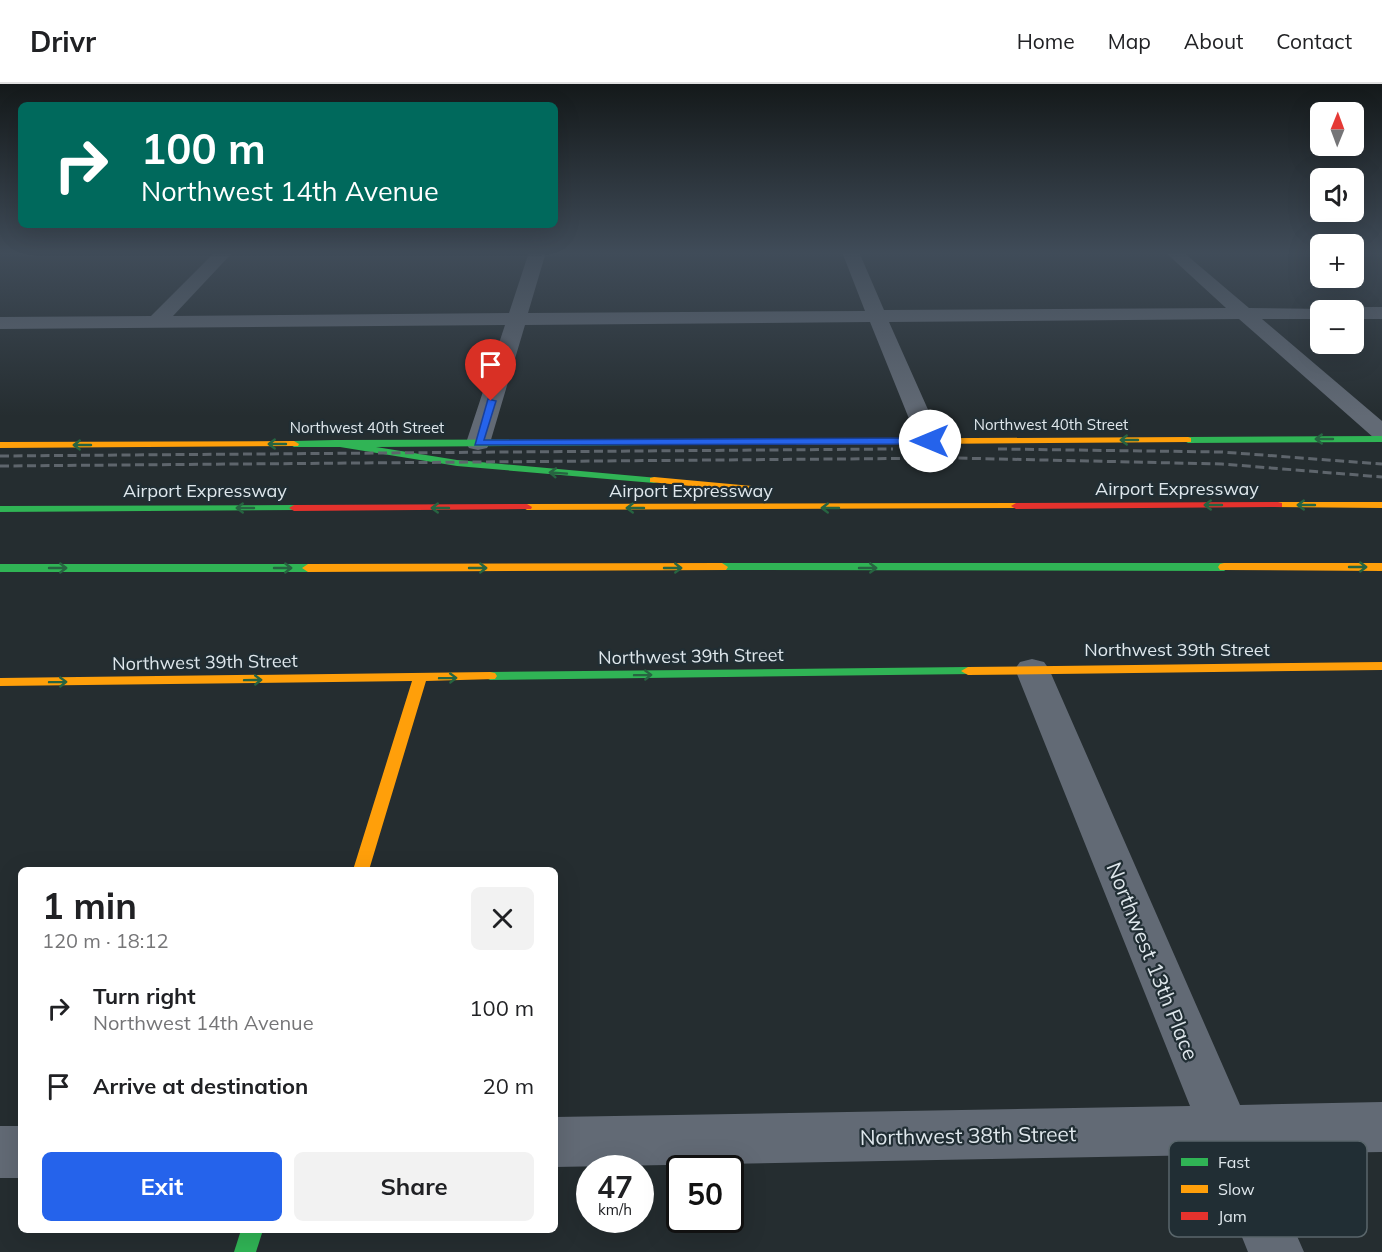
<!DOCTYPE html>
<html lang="en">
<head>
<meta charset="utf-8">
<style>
  body { margin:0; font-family:Mulish,sans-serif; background:#f2f2f2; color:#202124; height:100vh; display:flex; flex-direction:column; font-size:22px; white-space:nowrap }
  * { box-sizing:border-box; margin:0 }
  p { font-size:20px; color:#757577 }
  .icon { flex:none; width:33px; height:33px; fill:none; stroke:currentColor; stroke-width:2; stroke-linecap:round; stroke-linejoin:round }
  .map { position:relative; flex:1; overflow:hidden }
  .side { position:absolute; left:18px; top:783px; width:540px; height:366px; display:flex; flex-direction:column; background:#fff; border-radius:9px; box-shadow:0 6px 24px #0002 }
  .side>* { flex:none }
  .hud { position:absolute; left:18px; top:18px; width:540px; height:126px; border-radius:9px; box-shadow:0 6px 24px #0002; background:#00695c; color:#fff; overflow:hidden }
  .needle { width:39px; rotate:1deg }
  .fabs { position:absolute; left:1310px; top:18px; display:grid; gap:12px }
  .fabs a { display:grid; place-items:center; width:54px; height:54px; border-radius:9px; background:#fff; box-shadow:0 6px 24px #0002; font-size:30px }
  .speed { position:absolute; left:576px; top:1071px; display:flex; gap:12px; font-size:30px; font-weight:700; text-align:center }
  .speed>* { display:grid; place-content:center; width:78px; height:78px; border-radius:50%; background:#fff; box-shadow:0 6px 24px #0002; line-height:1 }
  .speed small { font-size:15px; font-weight:400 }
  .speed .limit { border:3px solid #111; border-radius:9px; background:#fff; color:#111 }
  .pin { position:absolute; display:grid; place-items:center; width:51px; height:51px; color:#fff; margin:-62px -26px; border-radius:50% 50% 50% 0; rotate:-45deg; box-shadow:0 0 6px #0007 }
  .pin .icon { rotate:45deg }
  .me { position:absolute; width:66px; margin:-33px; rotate:270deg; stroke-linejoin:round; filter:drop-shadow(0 0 4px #0008) }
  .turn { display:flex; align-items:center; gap:21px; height:126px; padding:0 24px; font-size:27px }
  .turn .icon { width:78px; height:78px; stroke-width:2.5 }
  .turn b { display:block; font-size:42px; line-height:51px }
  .round { display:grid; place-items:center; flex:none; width:63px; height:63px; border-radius:9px; background:#f2f2f2 }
  .headline { display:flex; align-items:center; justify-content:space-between; height:102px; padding:0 24px }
  h1 { font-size:36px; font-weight:700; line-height:45px }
  .cta { display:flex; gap:12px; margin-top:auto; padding:12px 24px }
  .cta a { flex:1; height:69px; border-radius:9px; background:#2563eb; color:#fff; font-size:24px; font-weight:700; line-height:69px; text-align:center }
  .cta a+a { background:#f2f2f2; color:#202124 }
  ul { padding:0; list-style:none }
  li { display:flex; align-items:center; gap:18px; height:78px; padding:0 24px }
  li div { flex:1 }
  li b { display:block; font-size:22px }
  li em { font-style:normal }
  header { display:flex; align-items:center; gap:36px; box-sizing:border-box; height:84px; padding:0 30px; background:#fff; border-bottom:2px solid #e0e0e0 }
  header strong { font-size:28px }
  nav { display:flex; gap:33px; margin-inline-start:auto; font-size:21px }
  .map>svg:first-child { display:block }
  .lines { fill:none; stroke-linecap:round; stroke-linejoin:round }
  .street { fill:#626a75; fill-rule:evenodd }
  .fast { fill:#30b455; fill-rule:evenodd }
  .slow { fill:#ff9f0a; fill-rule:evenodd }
  .jam { fill:#e5322d; fill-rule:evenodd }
  .rail { stroke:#5e656c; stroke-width:3; stroke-dasharray:9 4.5; stroke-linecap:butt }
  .oneway { stroke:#276441 }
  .route { fill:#2563eb; stroke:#184099; stroke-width:1.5 }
  .labels { text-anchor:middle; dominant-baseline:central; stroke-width:4.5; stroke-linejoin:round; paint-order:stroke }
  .far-street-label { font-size:15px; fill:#dfe7ec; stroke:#212e34 }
  .street-label { font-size:18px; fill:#dfe7ec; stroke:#212e34 }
  .near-street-label { font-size:21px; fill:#dfe7ec; stroke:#212e34 }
  .key { fill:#212e34; stroke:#5a666b; stroke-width:1.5 }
  .key-label { font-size:16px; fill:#dfe7ec }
</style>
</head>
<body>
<header>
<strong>Drivr</strong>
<nav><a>Home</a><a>Map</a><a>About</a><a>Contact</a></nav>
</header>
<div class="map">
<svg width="1382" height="1168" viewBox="0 0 1382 1168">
  <rect width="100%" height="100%" fill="#252d30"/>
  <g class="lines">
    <!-- street -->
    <g class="street">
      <path d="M215,168H233L173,232L509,229L529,168H546L528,229L865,227L842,168H859L884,226L1226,224L1165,168H1183L1249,224L1327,225L1320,226V235H1262L1382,337V356L1374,354L1239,235L889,238L942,357L939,362L930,364L921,362L918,357L870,238L525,241L490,359L487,364L478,366L469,364L466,359L505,241L0,245V233L151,232Z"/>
      <path d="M1353,223H1382V235H1353V226H1345Z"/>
      <path d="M1032,575L1044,578L1049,585L1240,1021L1382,1018V1068L1261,1070L1304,1168H1248L1209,1071L555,1083V1033L1190,1022L1015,585L1020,578Z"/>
      <rect x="0" y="1042" width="21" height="52"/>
    </g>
    <!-- fast -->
    <g class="fast">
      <path d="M1382,352V358L1188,359L1183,356L1188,353Z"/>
      <path d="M797,355L801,356V360L376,363L457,376L658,394V398L654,399L457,382L340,363H294L289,360L294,357L335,356Z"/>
      <path d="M294,421L298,422V426L0,428V422Z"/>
      <path d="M722,479H1224L1230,483L1224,487L718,486L716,483Z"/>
      <path d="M0,480H308L314,484L308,488H0Z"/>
      <path d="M968,583L973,584L975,587L973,590L490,596L483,592L490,588Z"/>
      <path d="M241,1146H263L256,1168H234Z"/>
    </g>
    <!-- slow -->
    <g class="slow">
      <path d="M1188,353L1191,354V358L797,361L792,358L797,355Z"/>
      <path d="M294,357L299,360L298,362L0,364V358Z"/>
      <path d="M654,393L752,402L757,405L752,408L650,398V394Z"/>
      <path d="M1278,418H1382V424L1274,423V419Z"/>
      <path d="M1016,419L1021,422L1020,424L527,426L522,423L527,420Z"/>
      <path d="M722,479L728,483L726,486L308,488L302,484L308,480Z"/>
      <path d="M1224,479H1382V487L1220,486L1218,483L1220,480Z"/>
      <path d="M1382,578V586L968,591L961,587L968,583Z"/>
      <path d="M490,588L495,589L497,592L495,595L426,597L369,786H353L412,597L0,602V594Z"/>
    </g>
    <!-- jam -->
    <g class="jam">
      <path d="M1278,418L1282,419V423L1016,425L1011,422L1016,419Z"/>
      <path d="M527,420L532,423L531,425L294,427L289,424L294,421Z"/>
    </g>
    <!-- rail -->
    <g class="rail">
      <path d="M998,365L1222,368L1382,380"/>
      <path d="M0,372L893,365"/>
      <path d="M0,382L955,374L1222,380L1382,393"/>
    </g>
  </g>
  <!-- one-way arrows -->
  <defs><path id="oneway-shaft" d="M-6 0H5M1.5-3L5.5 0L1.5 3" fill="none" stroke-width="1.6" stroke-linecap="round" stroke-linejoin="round" transform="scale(1.5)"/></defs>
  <g class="oneway">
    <use href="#oneway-shaft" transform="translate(1324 355) rotate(180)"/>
    <use href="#oneway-shaft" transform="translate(1129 356) rotate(180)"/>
    <use href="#oneway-shaft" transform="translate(277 360) rotate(180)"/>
    <use href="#oneway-shaft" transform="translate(82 361) rotate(180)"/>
    <use href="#oneway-shaft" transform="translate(558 389) rotate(-176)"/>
    <use href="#oneway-shaft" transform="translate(1213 421) rotate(180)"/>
    <use href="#oneway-shaft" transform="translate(1306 421) rotate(-180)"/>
    <use href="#oneway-shaft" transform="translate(245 424) rotate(180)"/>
    <use href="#oneway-shaft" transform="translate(440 424) rotate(180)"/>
    <use href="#oneway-shaft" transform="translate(635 424) rotate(180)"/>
    <use href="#oneway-shaft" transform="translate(830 424) rotate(180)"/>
    <use href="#oneway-shaft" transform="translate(1358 483)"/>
    <use href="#oneway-shaft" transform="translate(58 484)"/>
    <use href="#oneway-shaft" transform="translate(283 484)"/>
    <use href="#oneway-shaft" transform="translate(478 484)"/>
    <use href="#oneway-shaft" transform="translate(673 484)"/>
    <use href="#oneway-shaft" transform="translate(868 484)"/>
    <use href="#oneway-shaft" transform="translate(643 591) rotate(-1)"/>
    <use href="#oneway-shaft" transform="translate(448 594) rotate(-1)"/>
    <use href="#oneway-shaft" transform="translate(253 596) rotate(-1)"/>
    <use href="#oneway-shaft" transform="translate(58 598) rotate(-1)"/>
  </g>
  <!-- sky -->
  <linearGradient id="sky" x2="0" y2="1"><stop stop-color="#14191a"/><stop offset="0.51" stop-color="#404c59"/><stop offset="1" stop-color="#404c59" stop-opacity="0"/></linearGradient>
  <rect width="1382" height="332" fill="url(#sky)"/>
  <!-- route -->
  <path class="route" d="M488,315L496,317L484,356L930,354L935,357L930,360L475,361Z"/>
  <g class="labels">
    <!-- far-street labels -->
    <g class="far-street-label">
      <text x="1051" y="340">Northwest 40th Street</text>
      <text x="367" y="343">Northwest 40th Street</text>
    </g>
    <!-- street labels -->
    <g class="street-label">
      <text x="1177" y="404">Airport Expressway</text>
      <text x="205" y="406">Airport Expressway</text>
      <text x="691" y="406">Airport Expressway</text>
      <text x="1177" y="565">Northwest 39th Street</text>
      <text transform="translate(691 572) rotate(-1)">Northwest 39th Street</text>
      <text transform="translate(205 578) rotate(-1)">Northwest 39th Street</text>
    </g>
    <!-- near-street labels -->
    <g class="near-street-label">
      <text transform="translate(1153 877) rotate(68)">Northwest 13th Place</text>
      <text transform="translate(968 1051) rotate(-1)">Northwest 38th Street</text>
    </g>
  </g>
  <!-- legend -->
  <rect x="1169" y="1057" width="198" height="96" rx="9" class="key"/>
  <rect x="1181" y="1074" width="27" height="8" fill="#30b455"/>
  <rect x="1181" y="1101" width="27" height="8" fill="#ff9f0a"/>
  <rect x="1181" y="1128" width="27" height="8" fill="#e5322d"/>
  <g class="key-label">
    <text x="1218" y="1084">Fast</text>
    <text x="1218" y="1111">Slow</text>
    <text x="1218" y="1138">Jam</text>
  </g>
</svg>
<div class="fabs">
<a><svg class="needle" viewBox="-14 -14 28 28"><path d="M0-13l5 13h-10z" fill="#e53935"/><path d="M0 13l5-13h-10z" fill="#757577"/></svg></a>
<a><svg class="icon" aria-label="sound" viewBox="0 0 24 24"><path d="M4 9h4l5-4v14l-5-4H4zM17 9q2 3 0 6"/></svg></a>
<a>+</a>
<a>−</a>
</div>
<div class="speed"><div>47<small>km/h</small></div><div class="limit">50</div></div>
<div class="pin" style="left:491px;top:317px;background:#d93025"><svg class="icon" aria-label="arrive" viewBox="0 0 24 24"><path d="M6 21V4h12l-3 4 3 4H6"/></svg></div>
<svg class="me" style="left:930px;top:357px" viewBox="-20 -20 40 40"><circle r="19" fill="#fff"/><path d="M0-13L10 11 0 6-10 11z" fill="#2563eb"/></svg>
<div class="hud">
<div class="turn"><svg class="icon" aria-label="right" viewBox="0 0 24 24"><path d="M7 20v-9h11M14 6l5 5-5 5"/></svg><div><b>100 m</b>Northwest 14th Avenue</div></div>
</div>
<section class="side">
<div class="headline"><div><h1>1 min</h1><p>120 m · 18:12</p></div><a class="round"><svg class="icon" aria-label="close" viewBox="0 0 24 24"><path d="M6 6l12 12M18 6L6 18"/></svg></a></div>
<ul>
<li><svg class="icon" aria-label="right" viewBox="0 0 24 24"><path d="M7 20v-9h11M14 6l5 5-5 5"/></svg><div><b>Turn right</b><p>Northwest 14th Avenue</p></div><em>100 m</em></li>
<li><svg class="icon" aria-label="arrive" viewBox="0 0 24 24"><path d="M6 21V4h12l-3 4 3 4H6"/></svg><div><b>Arrive at destination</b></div><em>20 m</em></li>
</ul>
<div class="cta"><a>Exit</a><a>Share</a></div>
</section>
</div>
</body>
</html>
